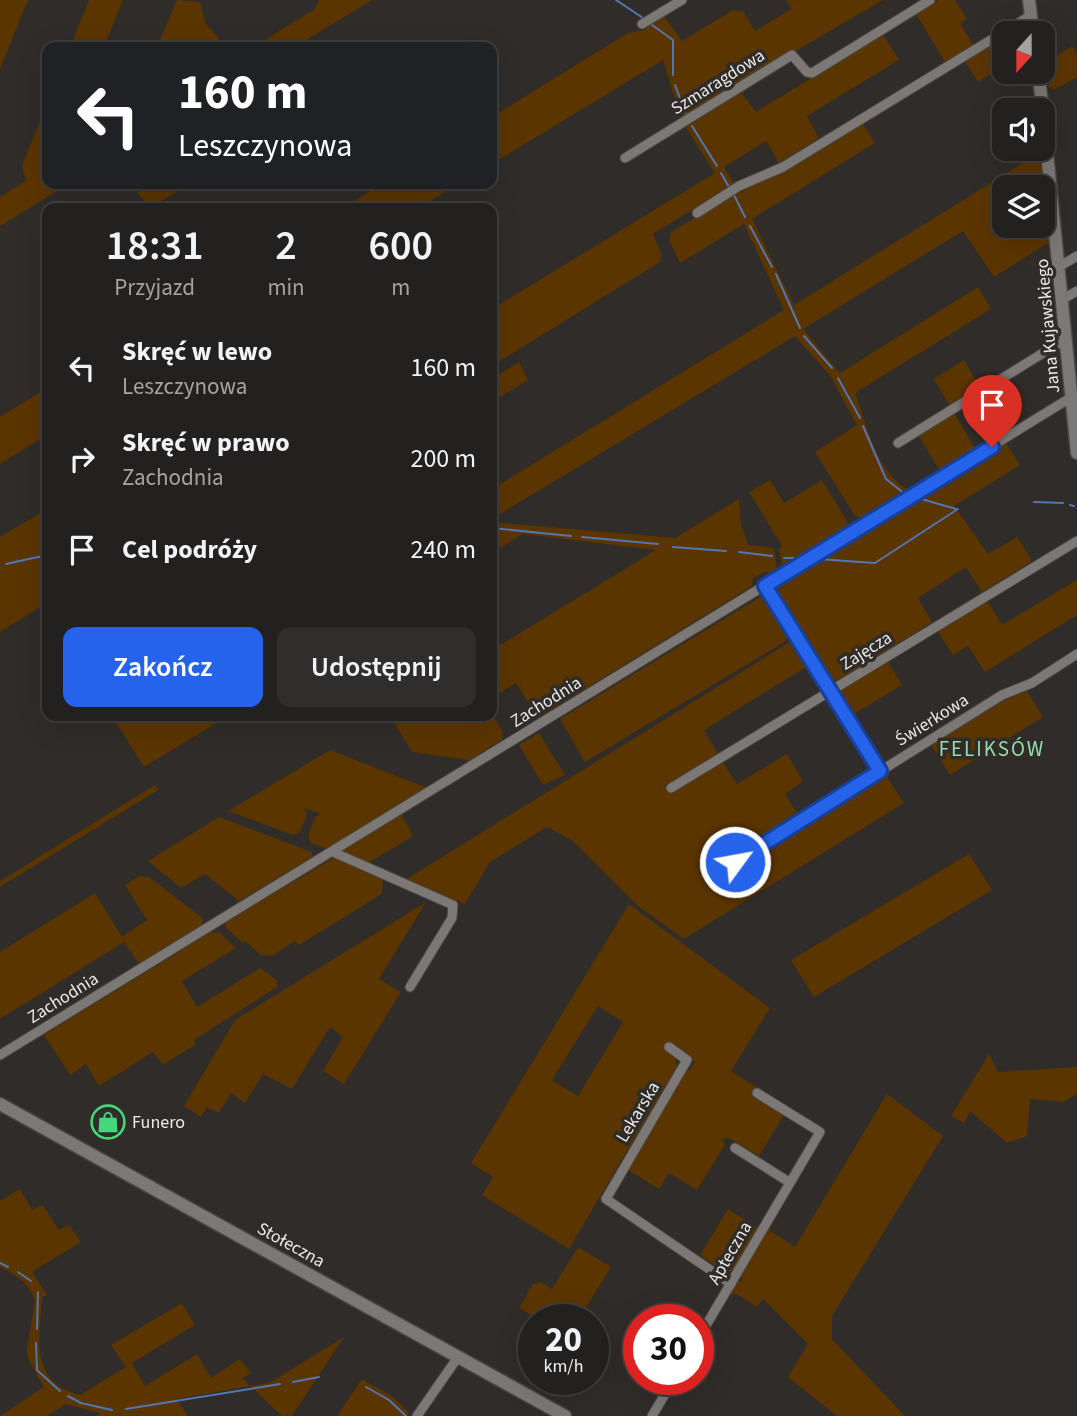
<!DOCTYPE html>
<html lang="pl">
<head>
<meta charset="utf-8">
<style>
  body { margin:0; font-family:"Source Sans 3",sans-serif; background:#2f2e2c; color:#f1f3f6; height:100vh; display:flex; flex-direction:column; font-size:26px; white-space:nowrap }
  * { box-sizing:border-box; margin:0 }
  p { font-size:23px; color:#a3a3a4 }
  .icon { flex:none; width:38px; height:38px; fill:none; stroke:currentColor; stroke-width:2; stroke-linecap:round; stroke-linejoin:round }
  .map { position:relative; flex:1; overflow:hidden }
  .sheet { position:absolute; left:42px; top:203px; width:455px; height:518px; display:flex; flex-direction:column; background:#23211f; border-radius:14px; box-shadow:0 7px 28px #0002,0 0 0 2px #403e3d }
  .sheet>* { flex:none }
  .banner { position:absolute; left:42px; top:42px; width:455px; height:147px; border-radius:14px; box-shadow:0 7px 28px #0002,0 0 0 2px #403e3d; background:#202124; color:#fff; overflow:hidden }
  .needle { width:46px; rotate:201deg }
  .controls { position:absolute; left:992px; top:21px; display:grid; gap:14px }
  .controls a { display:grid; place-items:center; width:63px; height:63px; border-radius:14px; background:#23211f; box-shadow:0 7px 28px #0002,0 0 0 2px #403e3d; font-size:35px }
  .speed { position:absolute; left:518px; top:1304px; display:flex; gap:14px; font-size:35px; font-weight:700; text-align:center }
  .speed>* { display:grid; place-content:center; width:91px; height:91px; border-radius:50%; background:#23211f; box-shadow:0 7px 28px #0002,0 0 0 2px #403e3d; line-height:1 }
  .speed small { font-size:18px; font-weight:400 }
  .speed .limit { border:10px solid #d22; background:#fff; color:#111 }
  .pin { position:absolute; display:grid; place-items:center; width:60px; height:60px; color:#fff; margin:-72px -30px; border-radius:50% 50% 50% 0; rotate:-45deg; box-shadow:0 0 7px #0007 }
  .pin .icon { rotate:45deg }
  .me { position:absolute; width:77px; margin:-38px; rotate:58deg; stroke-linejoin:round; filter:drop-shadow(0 0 5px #0008) }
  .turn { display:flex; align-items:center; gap:24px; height:147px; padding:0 21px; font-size:32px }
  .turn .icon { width:91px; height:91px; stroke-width:2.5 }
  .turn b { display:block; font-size:49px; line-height:60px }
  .eta { display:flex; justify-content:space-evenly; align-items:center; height:119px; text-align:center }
  .eta b { font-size:42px; font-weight:600; line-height:49px }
  .action { display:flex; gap:14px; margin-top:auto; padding:14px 21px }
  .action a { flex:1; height:80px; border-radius:14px; background:#2563eb; color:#fff; font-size:28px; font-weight:600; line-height:80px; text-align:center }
  .action a+a { background:#2f2e2c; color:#f1f3f6 }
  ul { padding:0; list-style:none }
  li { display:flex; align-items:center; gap:21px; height:91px; padding:0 21px }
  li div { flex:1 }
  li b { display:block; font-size:26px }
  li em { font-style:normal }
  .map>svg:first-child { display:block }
  .green { fill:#5b3500; fill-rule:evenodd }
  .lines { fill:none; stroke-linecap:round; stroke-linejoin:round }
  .stream { stroke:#5177b3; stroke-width:2 }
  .street-casing { stroke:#4a4745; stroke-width:11 }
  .secondary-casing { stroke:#4a4745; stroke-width:15 }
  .street { stroke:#7b7875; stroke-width:9 }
  .secondary { stroke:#7b7875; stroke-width:12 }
  .route-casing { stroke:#184099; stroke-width:18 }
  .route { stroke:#2563eb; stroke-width:12 }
  .labels { text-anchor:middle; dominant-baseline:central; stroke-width:7; stroke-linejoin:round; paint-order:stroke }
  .street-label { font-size:18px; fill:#eae9e7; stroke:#2f2c29 }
  .poi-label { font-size:18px; fill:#eae9e7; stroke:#2f2c29; text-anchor:start }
  .quarter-label { font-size:21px; letter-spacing:2px; fill:#97dba8; stroke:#2f2c29 }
</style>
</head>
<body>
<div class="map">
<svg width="1077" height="1416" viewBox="0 0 1077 1416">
  <rect width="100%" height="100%" fill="#2f2c29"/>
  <!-- green -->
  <g class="green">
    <path d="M0,0H28L0,69Z"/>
    <path d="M89,0H123L104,47H70Z"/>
    <path d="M177,0L200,2L205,23L219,38L215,47H157Z"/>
    <path d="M319,0H372L295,47H253L315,9Z"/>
    <path d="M786,0H883L681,118L663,60L492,164V117L628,33L643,30L664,16L682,41L733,10L743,11L755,31L791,9Z"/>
    <path d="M938,0H955L967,19L960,23L973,45L945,62L916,14Z"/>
    <path d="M883,34L899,60L807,116L819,138L779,163L766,141L724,167L734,184L653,234L662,255L660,262L492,366V309L715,173L685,126L745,89L743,95L756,112Z"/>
    <path d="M1004,35V65L978,82L964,60Z"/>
    <path d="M1072,46L1077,54V77L1054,90L1049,88L1046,62Z"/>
    <path d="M47,103V184H61L62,188L0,226V197L26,181L22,166Z"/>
    <path d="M862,122L875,143L752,219L794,305L1039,153L1050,242L994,277L963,231L803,329L840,373L978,287L991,309L855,393C868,428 875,470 908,490L862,518L855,516L815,452L857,425L831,377L795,336L492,519V489L784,310L744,224L680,263L669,240L671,232C734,194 799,161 862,122ZM1004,187H1043V226H1004Z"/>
    <path d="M151,184H190L150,208L137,192Z"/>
    <path d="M382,184H459L418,208H342Z"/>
    <path d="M964,360L980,387L950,406L934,379Z"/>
    <path d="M519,362L528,380L492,402V379Z"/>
    <path d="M47,388V435L0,464V417Z"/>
    <path d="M954,413L978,453L942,474L918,435Z"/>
    <path d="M1005,441L1020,465L954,506L988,554L1017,537L1032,561L982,592L966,567L918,598L932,622L837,681L829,679L772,584Z"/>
    <path d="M770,480L784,503L822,480L847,521L846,528L782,567L779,549L782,546L749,492Z"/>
    <path d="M739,499L741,523L748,545L774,548L777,570L772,574L765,572L753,578L752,586L538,718L516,683L493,697L492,650L656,550L523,534L492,553V522L675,538Z"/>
    <path d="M47,509V603L0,632V537Z"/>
    <path d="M1077,580V615L985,672L968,646L953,655L937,630L987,600L1002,625Z"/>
    <path d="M760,597L767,599L788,634L786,641L585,762L560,719Z"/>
    <path d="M793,640L808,666L704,730L718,754L665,785L668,793L722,761L737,784L787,754L803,781L785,794L799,816L742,853L738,851L727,858L734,870L890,771L888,779L904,803L684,939L638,906L573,841L547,827L490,862L465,904L405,880Z"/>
    <path d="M887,660L902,685L851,716L839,696L841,688Z"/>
    <path d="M1027,691L1043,717L950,775L931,745L1003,701Z"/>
    <path d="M492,713L503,733L502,740L480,753L476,761L412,752L390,716Z"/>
    <path d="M112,716H228L144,767Z"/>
    <path d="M539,733L565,775L543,785L519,745Z"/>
    <path d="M330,750L430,789L331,850L311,843L308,836L315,817L321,814L304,808L307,814L300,832L293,835L228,811Z"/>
    <path d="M155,785L158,790L0,887V881Z"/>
    <path d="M400,812L413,836L367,864L341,853L342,848Z"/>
    <path d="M219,817L312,852V857L239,901L205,874L181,888L148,861Z"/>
    <path d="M969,854L992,890L814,997L791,960Z"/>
    <path d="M335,857L383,878L382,894L299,945L295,941L272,956L261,955L246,942L243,943L225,927L226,922Z"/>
    <path d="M139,876L149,877L196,913L203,919L202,926L139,964L124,942L0,1019V952L95,893L122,937L147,920L125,885Z"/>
    <path d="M426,902L379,979L401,992L344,1084L323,1071L343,1037L330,1027L292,1089L263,1074L245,1103L231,1093L219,1113L207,1107L201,1117L184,1106L235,1020Z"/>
    <path d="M629,904L770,1008L731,1071L759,1089L753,1090L754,1097L784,1115L759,1156L729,1138L722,1139L725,1145L697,1190L669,1173L659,1189L625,1168L684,1071L690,1070L695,1062L670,1043L665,1051L675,1058L677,1066L569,1249L482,1195L493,1177L471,1163ZM598,1006L623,1022L578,1096L552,1080Z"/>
    <path d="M211,932L220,933L236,948L182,981L197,1007L260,968L278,981L277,987L194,1040L196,1044L163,1065L153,1052L99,1086L86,1064L70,1075L44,1035Z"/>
    <path d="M989,1054L998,1072L1077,1067V1094L1064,1102L1030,1099L1027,1136L1007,1143L970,1111L964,1123L951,1116Z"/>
    <path d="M887,1094L943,1136L832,1316V1339L905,1416H837L788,1377L808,1344L763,1299L757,1307L736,1294L728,1295L737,1280L742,1282L741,1276L768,1229L795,1247Z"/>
    <path d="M20,1189L32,1210L43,1205L59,1230L69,1225L81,1242L32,1272L47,1295L42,1297C40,1336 28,1383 80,1395L126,1367L111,1345L182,1303L195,1325L132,1363L145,1386L197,1354L211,1378L240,1359L251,1373L243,1378L250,1386L269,1383L344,1337L292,1416H282L250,1386L177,1399L188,1416H96L100,1413L66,1404L47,1416H0L44,1387L28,1359L27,1349L35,1301C29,1282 16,1275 0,1267V1201Z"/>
    <path d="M728,1209L758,1228L733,1271L726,1273L700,1255Z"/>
    <path d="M578,1247L611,1267L579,1319H538L519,1308L533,1284L541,1282L552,1289Z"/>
    <path d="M362,1379L390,1395L409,1412L407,1416H337Z"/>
  </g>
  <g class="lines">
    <!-- stream -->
    <g class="stream">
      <path d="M616,0L643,18"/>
      <path d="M652,25L673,40V75"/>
      <path d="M675,85L687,117"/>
      <path d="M692,126L717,166"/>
      <path d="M721,173L729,187"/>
      <path d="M734,195L745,217"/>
      <path d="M750,226L772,267"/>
      <path d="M776,274L800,328"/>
      <path d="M804,336L832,368"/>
      <path d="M838,378L860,418"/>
      <path d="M863,426L886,479L905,494"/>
      <path d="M918,498L956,509"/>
      <path d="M1034,502L1063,503"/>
      <path d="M1070,505L1074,506"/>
      <path d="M492,528L571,536"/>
      <path d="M582,537L658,544"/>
      <path d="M673,547L726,551"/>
      <path d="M739,552L772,556"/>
      <path d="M784,558H801"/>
      <path d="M818,559L875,563L958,509"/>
      <path d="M6,564L47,555"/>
      <path d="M0,1263L8,1267"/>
      <path d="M18,1272L31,1281"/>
      <path d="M37,1329L38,1292"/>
      <path d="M36,1343L37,1370L60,1391"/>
      <path d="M293,1382L319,1377"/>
      <path d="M366,1387L389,1400L406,1416"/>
      <path d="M68,1396L81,1403L112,1410"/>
      <path d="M126,1409L280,1384"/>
    </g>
    <defs>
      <g id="street">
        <path d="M642,24L682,0"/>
        <path d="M625,158L792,55L807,72L812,73L930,0"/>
        <path d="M697,213L739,186L783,167L1030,16"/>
        <path d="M1060,266L1077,256"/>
        <path d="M1063,299L1077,291"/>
        <path d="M898,443L1056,345L1067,342"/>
        <path d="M765,586L880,771"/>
        <path d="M671,788L1077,541"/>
        <path d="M333,852L453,905L452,918L410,987"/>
        <path d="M735,862L1002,695L1032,683L1077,654"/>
        <path d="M669,1047L687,1060L606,1199L731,1284"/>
        <path d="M0,1055L1075,395"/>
        <path d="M735,1148L789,1182"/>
        <path d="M698,1339L820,1132L757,1093"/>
        <path d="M417,1416L458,1357"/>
        <path d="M652,1416L674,1379"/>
      </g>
      <g id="secondary">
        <path d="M1029,0L1033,33"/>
        <path d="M1038,72L1043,110"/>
        <path d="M1043,113L1077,453"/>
        <path d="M0,1104L565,1416"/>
      </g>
    </defs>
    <!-- street casing -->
    <use href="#street" class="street-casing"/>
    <!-- secondary casing -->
    <use href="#secondary" class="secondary-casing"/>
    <!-- street -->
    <use href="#street" class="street"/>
    <!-- secondary -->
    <use href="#secondary" class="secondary"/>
  </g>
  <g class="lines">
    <defs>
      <path id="route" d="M735,862L880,771L765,586L992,447"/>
    </defs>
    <!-- route casing -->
    <use href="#route" class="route-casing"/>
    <!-- route -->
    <use href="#route" class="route"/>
  </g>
  <!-- icons -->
  <defs>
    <symbol id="shop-ring" viewBox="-11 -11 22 22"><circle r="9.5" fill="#2f2c29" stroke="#45d77a" stroke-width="1.5"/><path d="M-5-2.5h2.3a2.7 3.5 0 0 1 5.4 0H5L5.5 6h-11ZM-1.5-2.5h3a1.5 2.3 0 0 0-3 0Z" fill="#45d77a"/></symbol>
  </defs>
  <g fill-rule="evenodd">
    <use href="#shop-ring" x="89" y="1103" width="38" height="38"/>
  </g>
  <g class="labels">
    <!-- street labels -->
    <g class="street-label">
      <text transform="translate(718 82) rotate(-32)">Szmaragdowa</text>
      <text transform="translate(1048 326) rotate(-95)">Jana Kujawskiego</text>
      <text transform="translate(866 651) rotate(-32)">Zajęcza</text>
      <text transform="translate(546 702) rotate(-32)">Zachodnia</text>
      <text transform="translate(932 720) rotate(-32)">Świerkowa</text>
      <text transform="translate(63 998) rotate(-32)">Zachodnia</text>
      <text transform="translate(638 1112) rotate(-59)">Lekarska</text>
      <text transform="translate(291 1245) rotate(29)">Stołeczna</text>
      <text transform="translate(730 1253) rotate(-60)">Apteczna</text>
    </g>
    <!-- poi labels -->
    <g class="poi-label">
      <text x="132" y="1122">Funero</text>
    </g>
    <!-- quarter labels -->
    <g class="quarter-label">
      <text x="992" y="749">FELIKSÓW</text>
    </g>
  </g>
</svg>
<div class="controls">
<a><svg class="needle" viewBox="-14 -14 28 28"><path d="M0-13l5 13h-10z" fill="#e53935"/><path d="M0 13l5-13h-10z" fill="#a3a3a4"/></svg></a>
<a><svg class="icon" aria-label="sound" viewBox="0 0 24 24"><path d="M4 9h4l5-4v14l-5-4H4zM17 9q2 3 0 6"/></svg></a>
<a><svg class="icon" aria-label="layers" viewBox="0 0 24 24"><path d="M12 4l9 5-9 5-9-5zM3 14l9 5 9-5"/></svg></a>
</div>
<div class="speed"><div>20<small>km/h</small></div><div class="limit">30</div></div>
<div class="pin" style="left:992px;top:447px;background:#d93025"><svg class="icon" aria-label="arrive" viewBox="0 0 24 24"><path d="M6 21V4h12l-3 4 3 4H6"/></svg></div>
<svg class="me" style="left:735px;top:862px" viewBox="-20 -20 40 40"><circle r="17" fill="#2563eb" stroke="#fff" stroke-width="3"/><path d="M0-11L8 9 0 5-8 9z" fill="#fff"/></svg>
<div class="banner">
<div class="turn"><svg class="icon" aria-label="left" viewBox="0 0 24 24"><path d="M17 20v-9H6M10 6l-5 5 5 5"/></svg><div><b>160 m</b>Leszczynowa</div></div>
</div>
<section class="sheet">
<div class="eta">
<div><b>18:31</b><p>Przyjazd</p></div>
<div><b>2</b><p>min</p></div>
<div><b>600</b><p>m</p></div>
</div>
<ul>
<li><svg class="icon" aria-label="left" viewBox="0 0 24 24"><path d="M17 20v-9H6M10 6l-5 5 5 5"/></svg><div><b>Skręć w lewo</b><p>Leszczynowa</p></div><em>160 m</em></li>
<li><svg class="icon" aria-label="right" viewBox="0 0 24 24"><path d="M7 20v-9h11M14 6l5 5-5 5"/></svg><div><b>Skręć w prawo</b><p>Zachodnia</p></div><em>200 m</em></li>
<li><svg class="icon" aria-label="arrive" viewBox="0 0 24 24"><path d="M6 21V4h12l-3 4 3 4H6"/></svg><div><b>Cel podróży</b></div><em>240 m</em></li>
</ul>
<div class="action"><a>Zakończ</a><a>Udostępnij</a></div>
</section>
</div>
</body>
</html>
